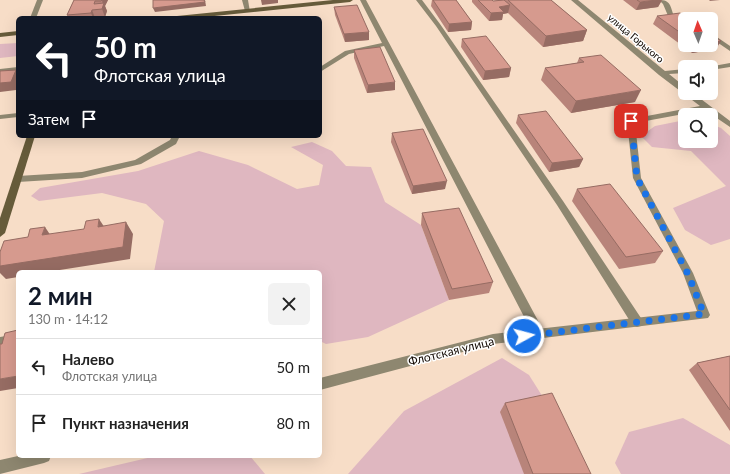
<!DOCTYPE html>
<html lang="ru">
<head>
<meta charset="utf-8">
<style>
  body { margin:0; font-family:Lato,sans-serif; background:#f2f2f2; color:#222; height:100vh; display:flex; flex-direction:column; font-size:15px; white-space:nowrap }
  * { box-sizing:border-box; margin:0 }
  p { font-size:13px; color:#767676 }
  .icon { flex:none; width:22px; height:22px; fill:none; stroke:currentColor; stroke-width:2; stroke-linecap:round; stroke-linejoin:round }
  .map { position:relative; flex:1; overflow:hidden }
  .details { position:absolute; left:16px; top:270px; width:306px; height:188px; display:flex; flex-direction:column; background:#fff; border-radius:6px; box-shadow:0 4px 16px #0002 }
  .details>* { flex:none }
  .top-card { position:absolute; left:16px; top:16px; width:306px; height:122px; border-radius:6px; box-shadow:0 4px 16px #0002; background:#111827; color:#fff; overflow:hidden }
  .needle { width:26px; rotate:358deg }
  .tools { position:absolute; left:678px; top:12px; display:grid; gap:8px }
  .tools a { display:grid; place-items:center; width:40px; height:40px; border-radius:6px; background:#fff; box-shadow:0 4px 16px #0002; font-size:20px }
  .pin { position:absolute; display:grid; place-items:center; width:34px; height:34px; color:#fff; margin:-17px; border-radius:8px; box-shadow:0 2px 6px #0006 }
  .me { position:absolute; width:44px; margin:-22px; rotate:83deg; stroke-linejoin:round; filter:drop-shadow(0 0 3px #0008) }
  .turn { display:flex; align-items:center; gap:14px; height:84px; padding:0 12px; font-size:18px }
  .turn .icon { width:52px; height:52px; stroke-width:2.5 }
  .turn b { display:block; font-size:28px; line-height:34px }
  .then { display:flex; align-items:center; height:38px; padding:0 12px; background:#0003; gap:8px; font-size:15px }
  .round { display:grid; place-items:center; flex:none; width:42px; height:42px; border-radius:6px; background:#f2f2f2 }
  .summary { display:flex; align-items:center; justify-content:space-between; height:68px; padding:0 12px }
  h1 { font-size:24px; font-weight:700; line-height:30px; color:#111827 }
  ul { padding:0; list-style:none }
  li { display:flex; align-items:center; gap:12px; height:56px; padding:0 12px; border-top:1px solid #e0e0e0 }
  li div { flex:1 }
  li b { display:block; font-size:15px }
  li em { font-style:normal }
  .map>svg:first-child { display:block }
  .green { fill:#dfb7c0 }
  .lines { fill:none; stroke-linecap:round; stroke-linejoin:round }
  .lane { fill:#8e8770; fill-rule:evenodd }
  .street { fill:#8e8770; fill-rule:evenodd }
  .secondary { fill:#665b3a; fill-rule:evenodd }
  .wall { fill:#b8847a }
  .shaded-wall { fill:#966c63 }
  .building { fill:#d69a8e; stroke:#966c63 }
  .route { stroke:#1a73e8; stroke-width:7; stroke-dasharray:0 12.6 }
  .labels { text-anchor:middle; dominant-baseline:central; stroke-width:3; stroke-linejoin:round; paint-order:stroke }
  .far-street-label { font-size:10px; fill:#130a04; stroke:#fff }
  .street-label { font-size:12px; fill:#130a04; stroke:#fff }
</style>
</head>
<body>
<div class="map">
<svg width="730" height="474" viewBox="0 0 730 474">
  <rect width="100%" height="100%" fill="#f7ddc7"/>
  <!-- green -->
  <g class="green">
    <path d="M18,43V56L0,58V44Z"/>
    <path d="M685,120V141H711V124L721,128L730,136V239L711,245L685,230L673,208L726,186L691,151L652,147L641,136L655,126Z"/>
    <path d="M312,142L332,151L346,166L371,167L385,202L421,225L449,300L368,337L326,344L320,341V272H154L164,221L146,204L102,193L39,201L31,196L40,188L138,171L199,151L248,165L297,189L319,185L323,165L291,147Z"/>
    <path d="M502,358L529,375L546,402L524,474H348L404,411Z"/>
    <path d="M683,418L730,445V474H621L615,463L629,432Z"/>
    <path d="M156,456H250L265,474H79Z"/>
  </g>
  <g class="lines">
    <!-- lane -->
    <g class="lane">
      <path d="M360,0H366L543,330L545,334L543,338L539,339L535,338L384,46L349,54L320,72V67L345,51L382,43Z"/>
      <path d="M416,0H422L440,24L563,201L641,318L643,322L641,326L637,327L633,326L557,205L436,26Z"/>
      <path d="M659,0C671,0 670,6 674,16L685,19V23L669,18L663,4Z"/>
      <path d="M711,33L730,46V51L711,38Z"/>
      <path d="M18,67V71L0,73V69Z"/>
      <path d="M18,113V117L0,119V115Z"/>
      <path d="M172,136H180L176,144L141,164L82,178L18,182L14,179L18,176L82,172L135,160L170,140Z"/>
      <path d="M18,334V344L0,347V337Z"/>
    </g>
    <!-- street -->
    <g class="street">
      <path d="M37,0H43L36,18H30Z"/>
      <path d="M242,0H248L250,12L245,11Z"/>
      <path d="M571,0H578L665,71L685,69V73L669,74L685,87V93H693L730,121V127L705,110L635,123L641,178L693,273L710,315L708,318L493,344L320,390V378L493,334L697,311L683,273L633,178L627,121L631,119L700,106L659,75Z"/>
      <path d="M730,63V67L711,70V67H708Z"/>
      <path d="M18,456H51L49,461L44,463L0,474V460Z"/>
    </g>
    <!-- secondary -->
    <g class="secondary">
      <path d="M333,0H353L350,2L195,18H174L177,16Z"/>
      <path d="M18,31V35L0,37V33Z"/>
      <path d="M27,136H35L5,233L0,237V218Z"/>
    </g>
  </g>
  <!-- wall -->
  <g class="wall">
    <path d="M74,0H108L105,6L107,11L105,17L95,18H68L67,15Z"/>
    <path d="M432,0H456L472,22L471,30L448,32L431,6Z"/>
    <path d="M472,0H492L493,1L500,0H551L587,30L583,41L543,47L508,13L503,14L502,20L489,21L472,2Z"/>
    <path d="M623,0H662L658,7L636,10Z"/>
    <path d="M334,7L369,40L345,42L335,15Z"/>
    <path d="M657,16L685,19V45H711L716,49L692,53L653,24Z"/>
    <path d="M462,39L511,68L509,77L483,80L461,47Z"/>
    <path d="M354,50L395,90L367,93L354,58Z"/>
    <path d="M579,58L635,102L571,113L541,80L545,68L577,63Z"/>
    <path d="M518,115L583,159L579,167L549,172L516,123Z"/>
    <path d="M392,133L445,189L412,194L391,142Z"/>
    <path d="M577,189L663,251L655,263L619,269L572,201Z"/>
    <path d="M422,213L493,282L489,293L449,300L421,225Z"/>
    <path d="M730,356V431L689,370L697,363Z"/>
    <path d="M505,403L591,474H524L500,412Z"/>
  </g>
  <!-- shaded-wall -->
  <g class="shaded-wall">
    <path d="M102,0H108L105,6L107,11L105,17L102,9L103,5Z"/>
    <path d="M205,0L206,6L155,12L153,8Z"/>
    <path d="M261,0H278V3L262,5Z"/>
    <path d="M657,0H662L658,7L636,10L640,2Z"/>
    <path d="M710,0H720L709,1Z"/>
    <path d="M510,5L508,13L503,14L502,20L489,21L491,13L499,7Z"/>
    <path d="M92,10L95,18H93L91,13Z"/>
    <path d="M472,22L471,30L448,32L449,24Z"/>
    <path d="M587,30L583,41L543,47L546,36Z"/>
    <path d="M369,32V40L345,42L344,34Z"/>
    <path d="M721,41L716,49L692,53L696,45H711V43Z"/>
    <path d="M511,68L509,77L483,80L485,71Z"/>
    <path d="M16,70L18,72V85L16,90L0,92V83Z"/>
    <path d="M395,82V90L367,93L368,85Z"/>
    <path d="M641,90L635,102L571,113L576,101Z"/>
    <path d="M583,159L579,167L549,172L552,163Z"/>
    <path d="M447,181L445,189L412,194L413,186Z"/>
    <path d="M99,219L107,231L98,227Z"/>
    <path d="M126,222L133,234L130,259L47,272H18V277L6,279L0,273V266Z"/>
    <path d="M45,227L53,239L42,235Z"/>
    <path d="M18,376V388L0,391V379Z"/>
  </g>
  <!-- building -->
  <g class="building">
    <path d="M74,0H102L101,1H95L94,4L104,3L102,9L92,10L91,13L67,15Z"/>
    <path d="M153,0H204L205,2L153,8Z"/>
    <path d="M433,0H456L472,22L449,24Z"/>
    <path d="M478,0H492L493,1L504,0L510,5L499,7L504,12L491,13Z"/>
    <path d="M508,0H551L587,30L546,36Z"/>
    <path d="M637,0H657L640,2Z"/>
    <path d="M357,5L369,32L344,34L334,7Z"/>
    <path d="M680,13L689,19H685V36L657,16Z"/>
    <path d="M711,34L721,41L711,43Z"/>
    <path d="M486,36L511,68L485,71L462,39Z"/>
    <path d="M380,47L395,82L368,85L354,50Z"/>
    <path d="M601,55L641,90L576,101L545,68L584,62L579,58Z"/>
    <path d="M16,70L11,82L0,83V71Z"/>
    <path d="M546,111L583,159L552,163L518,115Z"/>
    <path d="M423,129L447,181L413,186L392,133Z"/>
    <path d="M610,184L663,251L626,257L577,189Z"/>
    <path d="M459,208L493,282L452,289L422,213Z"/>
    <path d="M99,219L98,227L126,222L123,247L0,266V252L4,241L28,237L30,229L45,227L42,235L84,229L86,221Z"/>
    <path d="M18,330V376L0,379V344H2L5,333Z"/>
    <path d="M730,356V410L697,363Z"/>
    <path d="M552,393L591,474H533L505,403Z"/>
  </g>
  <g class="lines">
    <!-- route -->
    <path class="route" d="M524,336L704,314L688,274L637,178L631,121"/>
  </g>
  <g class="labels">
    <!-- far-street labels -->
    <g class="far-street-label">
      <text transform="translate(636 38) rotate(40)">улица Горького</text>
    </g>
    <!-- street labels -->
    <g class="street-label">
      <text transform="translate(451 351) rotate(-14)">Флотская улица</text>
    </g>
  </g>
</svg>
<div class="tools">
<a><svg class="needle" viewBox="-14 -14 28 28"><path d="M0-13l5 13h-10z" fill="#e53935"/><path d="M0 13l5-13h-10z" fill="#767676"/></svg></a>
<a><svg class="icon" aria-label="sound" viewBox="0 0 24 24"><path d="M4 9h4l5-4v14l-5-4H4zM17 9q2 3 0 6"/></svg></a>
<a><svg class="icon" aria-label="search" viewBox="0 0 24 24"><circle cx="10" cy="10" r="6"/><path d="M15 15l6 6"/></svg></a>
</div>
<div class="pin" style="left:631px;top:121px;background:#d93025"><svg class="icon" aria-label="arrive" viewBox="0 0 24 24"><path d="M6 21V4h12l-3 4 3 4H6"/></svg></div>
<svg class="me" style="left:524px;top:336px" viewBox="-20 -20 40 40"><circle r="17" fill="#1a73e8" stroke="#fff" stroke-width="3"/><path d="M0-11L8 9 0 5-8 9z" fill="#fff"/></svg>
<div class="top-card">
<div class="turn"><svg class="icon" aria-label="left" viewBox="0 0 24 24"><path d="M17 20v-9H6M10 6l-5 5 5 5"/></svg><div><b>50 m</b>Флотская улица</div></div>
<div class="then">Затем<svg class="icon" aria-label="arrive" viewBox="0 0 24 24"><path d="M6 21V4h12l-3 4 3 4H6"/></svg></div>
</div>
<section class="details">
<div class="summary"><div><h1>2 мин</h1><p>130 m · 14:12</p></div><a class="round"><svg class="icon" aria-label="close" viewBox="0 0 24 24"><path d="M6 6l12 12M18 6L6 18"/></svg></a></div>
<ul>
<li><svg class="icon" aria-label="left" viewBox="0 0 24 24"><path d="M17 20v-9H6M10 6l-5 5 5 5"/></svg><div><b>Налево</b><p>Флотская улица</p></div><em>50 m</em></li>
<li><svg class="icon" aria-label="arrive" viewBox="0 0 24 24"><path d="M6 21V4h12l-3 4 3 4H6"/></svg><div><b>Пункт назначения</b></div><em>80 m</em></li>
</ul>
</section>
</div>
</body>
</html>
